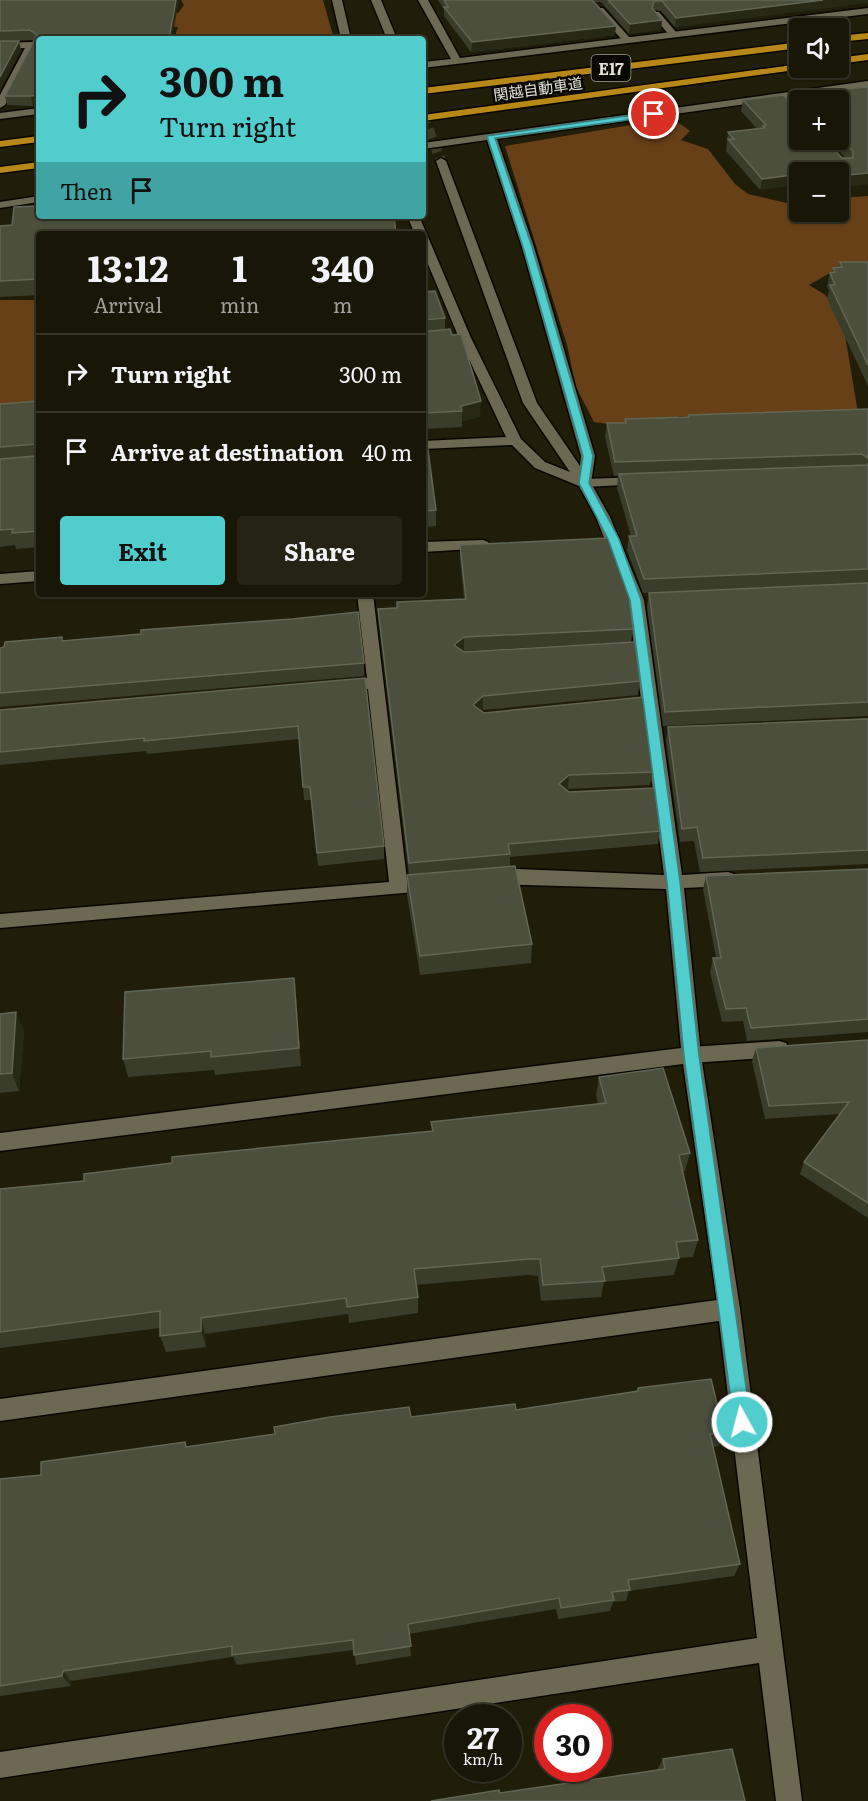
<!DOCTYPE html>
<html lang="en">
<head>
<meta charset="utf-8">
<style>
  body { margin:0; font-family:Literata,"Noto Sans JP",serif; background:#252314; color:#f1f3f6; height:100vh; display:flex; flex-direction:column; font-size:22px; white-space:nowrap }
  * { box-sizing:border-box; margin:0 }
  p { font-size:20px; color:#9f9f9b }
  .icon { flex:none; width:33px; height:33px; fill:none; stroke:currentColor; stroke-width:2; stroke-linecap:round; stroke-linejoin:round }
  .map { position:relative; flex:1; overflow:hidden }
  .drawer { position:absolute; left:36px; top:231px; width:390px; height:366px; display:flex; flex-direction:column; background:#181606; border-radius:6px; box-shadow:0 2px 4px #0004,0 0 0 2px #363528 }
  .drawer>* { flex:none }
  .guide { position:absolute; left:36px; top:36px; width:390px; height:183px; border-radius:6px; box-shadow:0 2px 4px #0004,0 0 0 2px #363528; background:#52cdce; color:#111; overflow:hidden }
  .controls { position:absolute; left:789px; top:18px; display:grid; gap:12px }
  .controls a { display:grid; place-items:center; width:60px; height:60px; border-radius:6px; background:#181606; box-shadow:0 2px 4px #0004,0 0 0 2px #363528; font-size:30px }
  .speed { position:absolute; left:444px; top:1704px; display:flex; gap:12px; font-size:30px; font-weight:700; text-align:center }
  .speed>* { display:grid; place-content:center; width:78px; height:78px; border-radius:50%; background:#181606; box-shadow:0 2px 4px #0004,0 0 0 2px #363528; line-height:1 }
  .speed small { font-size:15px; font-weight:400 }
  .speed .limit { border:9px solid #d22; background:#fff; color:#111 }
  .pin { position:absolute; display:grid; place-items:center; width:51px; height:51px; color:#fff; margin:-26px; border:3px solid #fff; border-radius:50%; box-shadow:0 2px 6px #0007 }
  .me { position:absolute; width:66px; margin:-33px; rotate:353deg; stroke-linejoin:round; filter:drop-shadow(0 0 4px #0008) }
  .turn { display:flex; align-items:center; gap:21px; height:126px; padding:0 24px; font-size:27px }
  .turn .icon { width:78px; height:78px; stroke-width:2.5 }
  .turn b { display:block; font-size:42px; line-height:51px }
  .then { display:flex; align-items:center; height:57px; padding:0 24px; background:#0003; gap:12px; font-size:22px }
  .eta { display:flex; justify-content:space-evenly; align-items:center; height:102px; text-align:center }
  .eta b { font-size:36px; font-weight:700; line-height:42px }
  .primary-button { display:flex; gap:12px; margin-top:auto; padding:12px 24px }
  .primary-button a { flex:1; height:69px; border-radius:6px; background:#52cdce; color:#111; font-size:24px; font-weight:700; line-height:69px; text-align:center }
  .primary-button a+a { background:#252314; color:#f1f3f6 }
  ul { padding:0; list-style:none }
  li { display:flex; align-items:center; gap:18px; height:78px; padding:0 24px; border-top:2px solid #363528 }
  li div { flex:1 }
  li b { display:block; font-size:22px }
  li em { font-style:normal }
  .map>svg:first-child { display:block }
  .forest { fill:#684018 }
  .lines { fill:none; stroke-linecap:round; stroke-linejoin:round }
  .minor-tunnel { stroke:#3d3a26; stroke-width:10; stroke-dasharray:10 5; stroke-linecap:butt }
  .service-casing { stroke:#0a0700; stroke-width:3 }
  .minor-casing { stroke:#0a0700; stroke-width:3 }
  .motorway-casing { stroke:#0a0700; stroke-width:3 }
  .service { fill:#6c6851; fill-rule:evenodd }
  .minor { fill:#6c6851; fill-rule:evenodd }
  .motorway { fill:#b78717; fill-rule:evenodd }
  .wall { fill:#393d2a }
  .shaded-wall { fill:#272915 }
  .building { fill:#4b4f3c; stroke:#626654; stroke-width:1.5 }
  .route { fill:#52cdce; stroke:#358586; stroke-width:1.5 }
  .labels { text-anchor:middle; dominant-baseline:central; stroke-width:5; stroke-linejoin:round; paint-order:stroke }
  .far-street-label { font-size:15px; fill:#e1e0d3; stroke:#090702 }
  .shield { fill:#090702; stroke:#a09f94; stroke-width:1.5 }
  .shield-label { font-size:16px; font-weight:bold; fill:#e1e0d3 }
</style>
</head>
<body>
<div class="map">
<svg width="868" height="1801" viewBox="0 0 868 1801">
  <rect width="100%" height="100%" fill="#201d08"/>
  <!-- forest -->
  <g class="forest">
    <path d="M181,0H323L334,39H174L178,27L169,26L171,16L179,12L184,5Z"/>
    <path d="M661,120L679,123L690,131L681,140L708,149L735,184L748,194L791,204L799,203L800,212H838L839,198L868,196V263L844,265L809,285L824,294L841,311L858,413L710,419L680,416L653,426H623L594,422L576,387L567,345L505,146Z"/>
    <path d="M0,300H39V409L0,411Z"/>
  </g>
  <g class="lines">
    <!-- minor-tunnel -->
    <path class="minor-tunnel" d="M423,115L441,161"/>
    <defs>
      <g id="service">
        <path d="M597,8H603L630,38V42H624L597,12Z"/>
        <path d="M653,12H659L676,32V36H670L653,16Z"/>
        <path d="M640,477L647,481L645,484L584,487L577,483L584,479Z"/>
        <path d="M779,1041L786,1043L789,1049L786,1055L779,1057L691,1063L684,1061L681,1055L684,1049L691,1047Z"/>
      </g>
      <g id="minor">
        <path d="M332,0H342L351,39H341Z"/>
        <path d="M371,0H381L397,39H387Z"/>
        <path d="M418,0H428L460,58L868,8V14L423,68V62L451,59Z"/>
        <path d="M32,42L37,45L5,105L0,108V95L25,48L0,49V43Z"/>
        <path d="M868,81V87L497,139L534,247L595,456L591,483L610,517L644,600L682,875L728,872L734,874L737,879L734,884L728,886L684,888L701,1055L740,1309L802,1801H776L759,1663L0,1778V1752L757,1638L719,1321L0,1421V1399L717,1300L683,1064L0,1151V1133L681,1048L666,889L486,884L483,879L486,874L517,869L664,875L628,600L596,517L579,486L535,468L512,445L423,449V441L506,437L459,338L423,252V234H415L407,216H419L471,338L521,439L545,462L570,472L523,403L436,161L441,158L446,161L537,403L580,466L581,456L522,247L487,140L423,149V143Z"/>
        <path d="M39,108V114L0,119V113Z"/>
        <path d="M39,196V202L0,208V202Z"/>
        <path d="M304,216H316L319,234H307Z"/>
        <path d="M483,540L488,542L490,545L488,548L423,552V542Z"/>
        <path d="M39,571V581L0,584V574Z"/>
        <path d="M357,594H373L407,880H438L441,885L438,890L0,928V914L389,882L368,689L342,691L334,686L342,681L367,678Z"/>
      </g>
      <g id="motorway">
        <path d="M868,33V39L838,42V36Z"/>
        <path d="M800,42V48L423,94V88Z"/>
        <path d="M868,54V60L838,64V58Z"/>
        <path d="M800,64V68L803,69L423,121V115Z"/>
        <path d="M39,136V142L0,147V141Z"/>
        <path d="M39,162V168L0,173V167Z"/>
      </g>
    </defs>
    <!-- service casing -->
    <use href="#service" class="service-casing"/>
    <!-- minor casing -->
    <use href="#minor" class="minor-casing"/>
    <!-- motorway casing -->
    <use href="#motorway" class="motorway-casing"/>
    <!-- service -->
    <use href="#service" class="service"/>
    <!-- minor -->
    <use href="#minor" class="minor"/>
    <!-- motorway -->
    <use href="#motorway" class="motorway"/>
  </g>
  <!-- wall -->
  <g class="wall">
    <path d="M0,0H179L39,39V105L33,106L7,105L5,96L34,41L32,40L0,41Z"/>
    <path d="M438,0H868L675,27L661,11L654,10L662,20L661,29L629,34L601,2H593L615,35L471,52L444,16V10Z"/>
    <path d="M868,87V184L838,188V172H800L760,190L726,151L728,132L757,129L741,111L743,100L800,140L842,158H846L828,140H838V100H800V107L797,104L799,93Z"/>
    <path d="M318,216H394L396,234H39V295L0,297V228L318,220Z"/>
    <path d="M840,262H868V386L827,299L829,291L827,286L830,273L832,272L833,268H838Z"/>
    <path d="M423,292L445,318V330L480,417L462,421V427L424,429V434L436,510V526L423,527Z"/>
    <path d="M39,401V547L16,549L15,545L0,547V404Z"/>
    <path d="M868,409V583L643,593L627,550L629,536H631L617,488L618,476H614L605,437L607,423H625V419L688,417L689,415Z"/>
    <path d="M460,545L633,629L631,642L463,651L640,681L638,695L483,710L481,711L484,713L653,772L650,785L568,789L567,790L569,792L660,831L658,844L510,857V867L532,944L531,963L420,975L407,895V875H409L379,623L378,609L464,599L460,558Z"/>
    <path d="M868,583V716L663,726L647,607L649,593Z"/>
    <path d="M62,637L63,641L364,663V676L0,707V648Z"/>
    <path d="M365,678L384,846V859L318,866L311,800H304L299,739L147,754L146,751L0,765V710Z"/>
    <path d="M868,718V864L700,872L694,841L680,842L666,741L668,727Z"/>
    <path d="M868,869V1032L747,1041L743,1021L722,1022L710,972L713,958H716L703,889L706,876Z"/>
    <path d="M296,997L301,1066L215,1075L214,1070L128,1077L123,1059Z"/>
    <path d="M0,1014L24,1031L19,1091L0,1093Z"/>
    <path d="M868,1040V1218L800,1174L804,1162L840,1114L765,1119L752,1061L756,1048Z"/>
    <path d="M599,1077L690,1153L685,1171H682L698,1240L693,1257L679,1258L674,1275L604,1282L601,1297L541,1301L538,1276L528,1275L416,1285L418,1297V1313L349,1323L348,1314L205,1334L206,1347L166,1352L160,1336V1328L0,1348V1189L84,1181L432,1131L431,1122L598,1104L596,1095Z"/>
    <path d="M638,1388L724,1433L719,1446L713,1447L740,1564L734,1576L629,1591L626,1601L613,1602L610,1611L558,1619L556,1609L409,1634L411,1656L356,1665L354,1650L237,1665L233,1657L71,1681V1686L0,1696V1479L41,1475L187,1447L411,1417L516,1410L636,1392Z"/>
    <path d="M663,1759L745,1801L500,1793L658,1770V1768Z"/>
  </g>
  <!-- shaded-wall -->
  <g class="shaded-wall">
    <path d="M176,0H179L172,39H169Z"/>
    <path d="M823,0H868V3L675,27L676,18Z"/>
    <path d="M662,20L661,29L629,34L630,24Z"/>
    <path d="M616,26L615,35L471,52L472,42Z"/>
    <path d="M19,41L21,50L0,90V77Z"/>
    <path d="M39,95V105L33,106L31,96Z"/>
    <path d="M868,173V184L838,188V176Z"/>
    <path d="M800,174V185L760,190L762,179Z"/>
    <path d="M481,401L480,417L462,421V411L461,406Z"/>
    <path d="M464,637V651L454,659V645Z"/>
    <path d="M483,696V710L473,718V705Z"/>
    <path d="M569,775L568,789L558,797L559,784Z"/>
    <path d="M294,978L296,997L301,1066L299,1048Z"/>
    <path d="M16,1012L24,1031L19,1091L12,1073Z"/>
    <path d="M201,1318L205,1334L206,1347L201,1331Z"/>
    <path d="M63,1671L71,1681V1686L62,1676Z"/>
  </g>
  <!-- building -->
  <g class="building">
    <path d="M0,0H176L169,39H39V95L31,96H5L37,35L30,30L0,31Z"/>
    <path d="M444,0H592L616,26L472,42L444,7H448Z"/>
    <path d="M608,0H823L676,18L662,1H654L652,8L662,20L630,24Z"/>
    <path d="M0,41H19L0,77Z"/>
    <path d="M868,87V173L838,176V172H800V174L762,179L728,139H734L728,132L765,128L763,126L766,125L743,100L783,95L800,109V140H825L842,158H853V151L838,137V100H804V99L799,93Z"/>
    <path d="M39,206V216H304L305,220H320L319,216H394L396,234H39V279L0,281V226L12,225L14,207Z"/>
    <path d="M840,262H868V365L830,285H835L830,273L835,272L833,268L842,267Z"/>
    <path d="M435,291L445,318L423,320V292Z"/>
    <path d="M450,329L452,335L461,334L481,401L461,406L462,411L423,413V332Z"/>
    <path d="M39,401V531L12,533L13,529L0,530V459L35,456L37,444L0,447V404Z"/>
    <path d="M868,409V458L862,454L615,462L607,423H626L625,419L689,417V415Z"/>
    <path d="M423,434L426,435L436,510L423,511Z"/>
    <path d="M868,464V569L644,579L629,536H637L619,474L867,465Z"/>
    <path d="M608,538L628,587L633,629L464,637L454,645L464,652L635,642L640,681L483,696L473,705L484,713L643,697L653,772L569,775L559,784L569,792L655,788L660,831L508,844L510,854L409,863L378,609L397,608V602L466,599L460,545Z"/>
    <path d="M868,583V702L665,712L649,593Z"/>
    <path d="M358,612L364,663L0,693V648L4,647L5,642L62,637V641L141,634V630L292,619Z"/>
    <path d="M365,678L384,846L317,853L310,787H303L298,726L144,741V738L0,752V710Z"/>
    <path d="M868,719V850L703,858L697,827L682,829L668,727Z"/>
    <path d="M515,866L532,944L420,956L407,875Z"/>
    <path d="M868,869V1019L751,1028L746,1008L726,1009L713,958H721L706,876Z"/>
    <path d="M294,978L299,1048L211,1057V1051L123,1059L125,992Z"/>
    <path d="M16,1012L12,1073L0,1074V1014Z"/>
    <path d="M868,1040V1203L804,1162L849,1102L769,1106L756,1048Z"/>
    <path d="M663,1068L690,1153L679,1155L698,1240L676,1242L679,1258L602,1267L605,1281L543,1285L540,1259H529L414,1269L418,1297L347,1307L346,1298L201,1318V1331L160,1336V1311L0,1332V1189L84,1181V1174L172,1163V1157L433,1131L431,1122L606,1103L599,1077Z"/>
    <path d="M711,1379L724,1433L710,1434L740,1564L628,1580L630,1590L612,1592L614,1600L561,1608L559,1598L408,1624L411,1646L354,1655L353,1640L232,1655V1646L63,1671L62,1676L0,1686V1479L41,1475V1462L185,1442L186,1447L275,1434L274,1427L330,1417L409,1407L411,1417L515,1404L516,1410L638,1391V1388Z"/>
    <path d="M732,1749L745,1801H431L499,1790L500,1793L665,1769L663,1759Z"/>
  </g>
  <!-- route -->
  <path class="route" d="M654,112L657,116L495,138L532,247L593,456L589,483L619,539L641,600L680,882L699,1056L751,1422L749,1428L742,1431L736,1428L734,1422L684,1056L667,882L630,600L608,539L579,483L583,456L523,247L487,136Z"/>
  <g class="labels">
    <!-- far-street labels -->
    <g class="far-street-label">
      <text transform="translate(538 88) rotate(-8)">関越自動車道</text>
    </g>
    <!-- shield labels -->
    <rect class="shield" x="591.5" y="55" width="39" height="26" rx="4.5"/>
    <g class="shield-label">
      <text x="611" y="68">E17</text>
    </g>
  </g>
</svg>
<div class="controls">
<a><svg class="icon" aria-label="sound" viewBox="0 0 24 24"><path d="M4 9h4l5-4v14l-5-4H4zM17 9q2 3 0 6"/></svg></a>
<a>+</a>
<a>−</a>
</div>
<div class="speed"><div>27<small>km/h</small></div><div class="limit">30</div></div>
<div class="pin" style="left:654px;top:114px;background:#d93025"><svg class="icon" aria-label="arrive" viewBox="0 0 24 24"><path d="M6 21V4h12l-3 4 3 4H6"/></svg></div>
<svg class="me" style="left:742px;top:1422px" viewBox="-20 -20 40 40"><circle r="17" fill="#52cdce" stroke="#fff" stroke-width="3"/><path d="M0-11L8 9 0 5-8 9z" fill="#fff"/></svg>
<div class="guide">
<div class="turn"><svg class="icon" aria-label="right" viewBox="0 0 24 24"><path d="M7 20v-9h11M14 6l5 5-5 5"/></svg><div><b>300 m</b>Turn right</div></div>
<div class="then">Then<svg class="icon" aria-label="arrive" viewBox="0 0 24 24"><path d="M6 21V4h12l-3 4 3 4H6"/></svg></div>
</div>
<section class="drawer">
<div class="eta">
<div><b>13:12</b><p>Arrival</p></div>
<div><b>1</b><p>min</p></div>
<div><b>340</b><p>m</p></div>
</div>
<ul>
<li><svg class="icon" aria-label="right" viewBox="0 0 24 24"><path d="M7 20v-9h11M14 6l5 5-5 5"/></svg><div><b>Turn right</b></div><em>300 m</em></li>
<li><svg class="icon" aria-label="arrive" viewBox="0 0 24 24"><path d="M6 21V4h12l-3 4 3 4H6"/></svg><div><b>Arrive at destination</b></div><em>40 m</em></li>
</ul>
<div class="primary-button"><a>Exit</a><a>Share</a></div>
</section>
</div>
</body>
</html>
